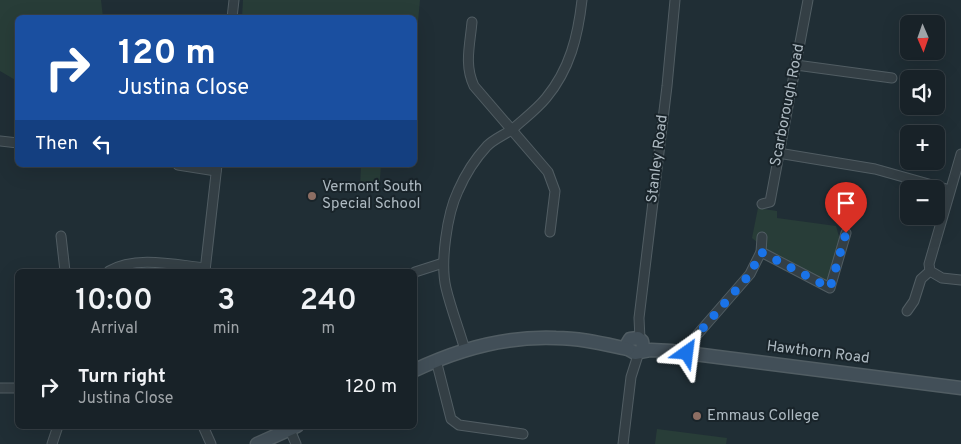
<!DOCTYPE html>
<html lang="en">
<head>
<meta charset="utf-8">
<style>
  body { margin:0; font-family:Overpass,sans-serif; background:#252f34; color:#f1f3f6; height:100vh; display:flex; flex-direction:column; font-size:19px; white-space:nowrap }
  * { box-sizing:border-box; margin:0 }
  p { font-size:16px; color:#9fa4a8 }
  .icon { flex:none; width:28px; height:28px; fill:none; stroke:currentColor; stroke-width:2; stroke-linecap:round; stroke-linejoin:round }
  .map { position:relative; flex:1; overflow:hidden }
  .sheet { position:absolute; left:15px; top:269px; width:402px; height:160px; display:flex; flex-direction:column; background:#182228; border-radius:8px; box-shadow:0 5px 20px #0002,0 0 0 1px #363f45 }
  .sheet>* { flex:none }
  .top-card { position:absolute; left:15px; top:15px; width:402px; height:152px; border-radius:8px; box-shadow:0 5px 20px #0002,0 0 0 1px #363f45; background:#1a4fa0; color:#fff; overflow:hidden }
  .needle { width:32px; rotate:178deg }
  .buttons { position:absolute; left:900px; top:15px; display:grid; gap:10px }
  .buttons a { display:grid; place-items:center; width:45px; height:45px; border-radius:8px; background:#182228; box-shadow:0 5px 20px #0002,0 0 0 1px #363f45; font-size:25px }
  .pin { position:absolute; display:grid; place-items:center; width:42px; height:42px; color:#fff; margin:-51px -21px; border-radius:50% 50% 50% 0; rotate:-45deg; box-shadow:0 0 5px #0007 }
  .pin .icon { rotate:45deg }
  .me { position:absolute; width:55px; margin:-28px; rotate:31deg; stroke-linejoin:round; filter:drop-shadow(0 0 4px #0008) }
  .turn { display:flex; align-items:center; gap:18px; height:105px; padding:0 20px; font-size:22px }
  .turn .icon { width:65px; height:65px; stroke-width:2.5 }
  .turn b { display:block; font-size:35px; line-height:42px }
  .then { display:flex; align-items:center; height:48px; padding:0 20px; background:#0003; gap:10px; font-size:19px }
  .eta { display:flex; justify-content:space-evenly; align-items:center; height:85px; text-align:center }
  .eta b { font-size:30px; font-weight:600; line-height:35px }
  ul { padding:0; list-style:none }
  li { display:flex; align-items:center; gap:15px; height:65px; padding:0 20px }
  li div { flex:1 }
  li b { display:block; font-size:19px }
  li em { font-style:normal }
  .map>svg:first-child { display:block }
  .green { fill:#283d38 }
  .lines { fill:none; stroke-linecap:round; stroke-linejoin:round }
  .street-casing { stroke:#515d63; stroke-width:11 }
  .secondary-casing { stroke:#515d63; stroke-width:15 }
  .street { stroke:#343f45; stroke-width:9 }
  .secondary { stroke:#424f58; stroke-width:12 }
  .route { stroke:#1a73e8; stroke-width:9; stroke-dasharray:0 16.2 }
  .education-dot { fill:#8d6e63; stroke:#19242a; stroke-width:2 }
  .labels { text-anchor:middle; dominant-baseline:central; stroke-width:4; stroke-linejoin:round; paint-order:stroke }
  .street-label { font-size:15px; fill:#aebac2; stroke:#19242a }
  .poi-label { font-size:15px; fill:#aebac2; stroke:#19242a; text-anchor:start }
</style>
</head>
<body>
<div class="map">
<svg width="961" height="444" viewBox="0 0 961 444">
  <rect width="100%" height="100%" fill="#202e35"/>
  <!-- green -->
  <g class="green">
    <path d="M0,0H101L103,17L18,18L17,81L0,71Z"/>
    <path d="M243,0H420L415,54V18L242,17Z"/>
    <path d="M361,165H381L379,191L360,190Z"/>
    <path d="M758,208L777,211V218L836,226L840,240L828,284L769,252L752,238Z"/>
    <path d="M657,429L727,438L726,444H655Z"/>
  </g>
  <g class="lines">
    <defs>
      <g id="street">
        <path d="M232,18L234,0"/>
        <path d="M472,22C470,45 464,65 474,86L548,172L555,191L550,232"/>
        <path d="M796,65L892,78"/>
        <path d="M0,141L18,143"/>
        <path d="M778,153L875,169L950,190"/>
        <path d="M961,154L929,264L930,271L942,278L961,280"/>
        <path d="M178,165L216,171"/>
        <path d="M762,204L770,202L808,0"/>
        <path d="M61,236L65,271"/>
        <path d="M761,252L830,288L846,233"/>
        <path d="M109,271C136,255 176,265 205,268"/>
        <path d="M205,271L217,165"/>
        <path d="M415,272L443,263"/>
        <path d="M907,311L914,301L921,279L930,271"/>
        <path d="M640,339L639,318L667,86L675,0"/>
        <path d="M465,350C459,329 451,309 446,288C440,263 447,214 458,191C465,175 475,159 487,146C495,138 507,134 515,127C525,118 537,109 546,98C570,69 578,36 582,0"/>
        <path d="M689,353L690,343L750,274L761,252L762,237"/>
        <path d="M436,360L451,419L459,425L523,434"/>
        <path d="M0,388H18"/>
        <path d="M203,426L211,444"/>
        <path d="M290,430L296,444"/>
        <path d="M52,444L58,426"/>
        <path d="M623,444L631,377L639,352"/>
      </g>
      <g id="secondary">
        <path d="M640,352L643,347L642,341L638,338L630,339L627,344L628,349L635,353L651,350L671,351L961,388"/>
        <path d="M415,370C459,349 507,336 556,338C580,338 604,344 628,349"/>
        <path d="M257,444L297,426"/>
      </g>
    </defs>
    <!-- street casing -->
    <use href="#street" class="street-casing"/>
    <!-- secondary casing -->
    <use href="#secondary" class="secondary-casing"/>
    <!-- street -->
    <use href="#street" class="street"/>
    <!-- secondary -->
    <use href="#secondary" class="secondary"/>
  </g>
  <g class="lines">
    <!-- route -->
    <path class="route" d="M687,353H689L690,343L750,274L761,252L830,288L846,233"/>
  </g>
  <!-- markers -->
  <g class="education-dot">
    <circle cx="312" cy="196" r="5"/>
    <circle cx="697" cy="416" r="5"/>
  </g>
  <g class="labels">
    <!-- street labels -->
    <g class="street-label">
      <text transform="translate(788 105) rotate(-79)">Scarborough Road</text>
      <text transform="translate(658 159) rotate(-83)">Stanley Road</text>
      <text transform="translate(818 353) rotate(7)">Hawthorn Road</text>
    </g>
    <!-- poi labels -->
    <g class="poi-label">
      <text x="322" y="187">Vermont South<tspan x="322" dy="17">Special School</tspan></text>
      <text x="707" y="416">Emmaus College</text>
    </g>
  </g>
</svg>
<div class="buttons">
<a><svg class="needle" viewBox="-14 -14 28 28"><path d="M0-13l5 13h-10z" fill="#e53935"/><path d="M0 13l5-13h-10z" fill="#9fa4a8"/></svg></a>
<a><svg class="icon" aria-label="sound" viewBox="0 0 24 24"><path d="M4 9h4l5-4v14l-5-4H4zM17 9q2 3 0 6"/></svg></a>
<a>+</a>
<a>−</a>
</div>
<div class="pin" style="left:846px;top:233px;background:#d93025"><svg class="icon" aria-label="arrive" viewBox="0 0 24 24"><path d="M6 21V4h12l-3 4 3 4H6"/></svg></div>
<svg class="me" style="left:687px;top:353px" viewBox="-20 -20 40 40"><path d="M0-17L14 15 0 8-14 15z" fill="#1a73e8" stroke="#fff" stroke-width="4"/></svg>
<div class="top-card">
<div class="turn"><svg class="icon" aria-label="right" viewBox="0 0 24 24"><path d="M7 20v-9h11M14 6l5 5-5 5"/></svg><div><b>120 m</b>Justina Close</div></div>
<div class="then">Then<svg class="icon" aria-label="left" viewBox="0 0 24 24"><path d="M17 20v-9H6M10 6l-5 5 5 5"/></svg></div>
</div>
<section class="sheet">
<div class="eta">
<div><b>10:00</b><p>Arrival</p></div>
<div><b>3</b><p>min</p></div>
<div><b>240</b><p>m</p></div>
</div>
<ul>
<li><svg class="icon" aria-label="right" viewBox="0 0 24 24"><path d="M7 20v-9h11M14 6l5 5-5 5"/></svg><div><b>Turn right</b><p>Justina Close</p></div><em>120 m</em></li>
</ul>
</section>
</div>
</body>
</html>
